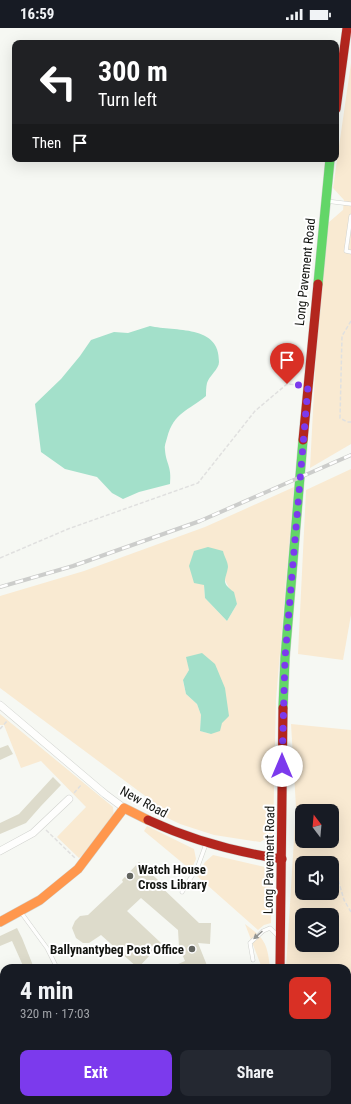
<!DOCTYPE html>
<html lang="en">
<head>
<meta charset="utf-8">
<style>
  body { margin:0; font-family:"Roboto Condensed",sans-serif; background:#242831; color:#f1f3f6; height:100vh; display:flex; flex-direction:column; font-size:15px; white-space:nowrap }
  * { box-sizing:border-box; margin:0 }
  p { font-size:13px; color:#9ea1a6 }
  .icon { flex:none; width:22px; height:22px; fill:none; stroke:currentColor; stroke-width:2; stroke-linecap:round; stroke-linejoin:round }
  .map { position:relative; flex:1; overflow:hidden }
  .details { position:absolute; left:0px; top:936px; width:351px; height:140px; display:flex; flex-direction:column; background:#171b24; border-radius:12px 12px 0 0; box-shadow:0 4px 16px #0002 }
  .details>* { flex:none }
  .top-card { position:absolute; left:12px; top:12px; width:327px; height:122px; border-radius:8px; box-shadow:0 4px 16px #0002; background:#202124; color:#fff; overflow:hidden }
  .needle { width:26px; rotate:344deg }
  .fabs { position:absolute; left:295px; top:776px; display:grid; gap:8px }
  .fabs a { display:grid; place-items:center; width:44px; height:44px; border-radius:8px; background:#171b24; box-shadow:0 4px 16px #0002; font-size:20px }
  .pin { position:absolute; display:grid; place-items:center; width:34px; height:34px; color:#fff; margin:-41px -17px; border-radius:50% 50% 50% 0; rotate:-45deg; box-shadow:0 0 4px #0007 }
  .pin .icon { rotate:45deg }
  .me { position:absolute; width:44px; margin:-22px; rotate:0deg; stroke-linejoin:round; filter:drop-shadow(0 0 3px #0008) }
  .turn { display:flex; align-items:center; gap:14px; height:84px; padding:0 20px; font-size:18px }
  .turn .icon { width:52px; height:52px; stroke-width:2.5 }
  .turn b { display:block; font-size:28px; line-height:34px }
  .then { display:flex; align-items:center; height:38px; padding:0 20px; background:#0003; gap:8px; font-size:15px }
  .round { display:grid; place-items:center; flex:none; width:42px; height:42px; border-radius:8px; background:#242831 }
  .summary { display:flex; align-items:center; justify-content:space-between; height:68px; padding:0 20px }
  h1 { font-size:24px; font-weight:700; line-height:30px }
  .cta { display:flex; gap:8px; margin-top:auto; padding:8px 20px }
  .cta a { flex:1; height:46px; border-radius:8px; background:#7c3aed; color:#fff; font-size:16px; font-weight:700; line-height:46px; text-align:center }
  .cta a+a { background:#242831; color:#f1f3f6 }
  .status { display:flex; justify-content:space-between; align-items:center; height:28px; padding:0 20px; background:#171b24; direction:ltr }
  .status svg { height:11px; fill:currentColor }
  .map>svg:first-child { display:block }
  .green { fill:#f9ead2; fill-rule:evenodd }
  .water { fill:#a3e0ca }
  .building { fill:#dddbcb }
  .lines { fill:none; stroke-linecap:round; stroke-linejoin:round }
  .lane-casing { stroke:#d1d3cf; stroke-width:4.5 }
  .street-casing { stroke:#d1d3cf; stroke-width:8 }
  .fast-casing { stroke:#d1d3cf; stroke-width:10 }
  .slow-casing { stroke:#d1d3cf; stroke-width:10 }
  .jam-casing { stroke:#d1d3cf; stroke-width:10 }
  .path { stroke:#e0e0df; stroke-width:1.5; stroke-dasharray:4 2; stroke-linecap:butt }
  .lane { stroke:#fefefd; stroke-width:3.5 }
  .street { stroke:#fefefd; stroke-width:7 }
  .fast { stroke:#63d668; stroke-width:9 }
  .slow { stroke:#ff974d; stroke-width:9 }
  .jam { stroke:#b3261e; stroke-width:9 }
  .rail-casing { stroke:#cccdcb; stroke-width:4 }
  .rail { stroke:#fff; stroke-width:2.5; stroke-dasharray:8; stroke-linecap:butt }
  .oneway { fill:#949592 }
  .route { stroke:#7c3aed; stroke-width:7; stroke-dasharray:0 12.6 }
  .poi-dot { fill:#62645f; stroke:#fff; stroke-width:1.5 }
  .labels { text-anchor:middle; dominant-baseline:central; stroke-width:4; stroke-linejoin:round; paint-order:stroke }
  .street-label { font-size:13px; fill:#121410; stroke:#fff }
  .poi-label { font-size:13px; font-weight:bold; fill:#121410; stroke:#fff; text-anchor:start }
</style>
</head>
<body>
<div class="status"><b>16:59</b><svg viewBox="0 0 49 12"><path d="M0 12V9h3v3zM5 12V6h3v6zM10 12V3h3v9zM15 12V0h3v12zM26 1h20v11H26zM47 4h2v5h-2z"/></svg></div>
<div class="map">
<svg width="351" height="1076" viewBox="0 0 351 1076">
  <rect width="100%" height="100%" fill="#f6f8f3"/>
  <!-- green -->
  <g class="green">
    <path d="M351,35V416L310,440L316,325L328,195L343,182L344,172L333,160Z"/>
    <path d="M351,441V587L343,632L298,626L306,462Z"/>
    <path d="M294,459L276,672L273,807L260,814L214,807L180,796L153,783L156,776L0,660V568L84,543L205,499ZM228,538L224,550L237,576L227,593L205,570L204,557ZM187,629L211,706L200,703L201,687L197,676L186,666L183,653L189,642Z"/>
    <path d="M0,686L113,779L114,790L91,819L79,830L57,809L86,779L41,733L21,740L4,697H0Z"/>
    <path d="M291,696L351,702V966L347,963V940H286L296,779ZM302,783H332V813H302ZM302,835H332V865H302ZM302,887H332V917H302Z"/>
    <path d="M147,798L194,821L196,831L191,842L144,803Z"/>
    <path d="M213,827L265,839L272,848L271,895L264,897L258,902L197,848L205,834Z"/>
    <path d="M245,896C265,911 267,915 270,940H262Z"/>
    <path d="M124,1072H208V1076H121Z"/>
  </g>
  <!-- water -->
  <g class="water">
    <path d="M150,298C175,304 220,296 219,334C219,341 209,348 207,355C206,359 206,364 206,368C188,383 174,384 167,410C166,414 164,418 165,422C166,436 172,438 170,456L139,464L123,471L112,465L97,449L65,441L41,424L35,376L61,351L80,328L91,312L114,304L128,305Z"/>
    <path d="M208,519L223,523C224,528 228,534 228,539C226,552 220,554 234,564L237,576L227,593L205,570L204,557L194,555L189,538L194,523Z"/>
    <path d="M202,625L215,636L225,660L229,688L222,695L220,703L211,706L200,703L201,687L197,676L186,666L183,652L189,642L186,629Z"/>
  </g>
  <!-- building -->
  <g class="building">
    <path d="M8,717L13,726L0,732V720Z"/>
    <path d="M53,749L61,757L41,778L26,795L0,806V795L19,786Z"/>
    <path d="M139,834L158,852L156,854L199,895H211L210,916L198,915L208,940H169L185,933L179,919L178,902L141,870L127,883L161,915L138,940L101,907L89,915H83L76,910L72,900L75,893L80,888L88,887L123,854L122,852Z"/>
    <path d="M17,900L22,910L34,940H24L12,913L0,918V908Z"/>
  </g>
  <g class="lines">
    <defs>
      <g id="lane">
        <path d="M326,173L351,176"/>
        <path d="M351,188L346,223L351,224"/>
        <path d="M182,864L198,838L206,816"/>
        <path d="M20,883L47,920L57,940"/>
        <path d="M253,932L250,915L263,903L270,900L279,909"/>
      </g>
      <g id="street">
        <path d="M0,677L105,766L124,780"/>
        <path d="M0,823L33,805L69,771"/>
        <path d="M347,973L351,976"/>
      </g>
      <g id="fast">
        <path d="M318,256L330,131"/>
        <path d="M283,680L285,630L303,412"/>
        <path d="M274,1072V1076"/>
      </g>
      <path id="slow" d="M0,894L40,872L78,841L124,780L148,792"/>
      <g id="jam">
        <path d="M336,81L347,0"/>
        <path d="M303,412L318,256"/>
        <path d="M148,792C191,812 235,824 282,831"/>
        <path d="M280,940L283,680"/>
      </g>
    </defs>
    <!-- lane casing -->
    <use href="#lane" class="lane-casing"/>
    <!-- street casing -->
    <use href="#street" class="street-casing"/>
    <!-- fast casing -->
    <use href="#fast" class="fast-casing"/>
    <!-- slow casing -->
    <use href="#slow" class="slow-casing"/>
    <!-- jam casing -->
    <use href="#jam" class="jam-casing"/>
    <!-- path -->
    <g class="path">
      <path d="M351,293L342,308L340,390L347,394H351"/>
      <path d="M0,530L68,501L198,455L255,383L287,356L299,357"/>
      <path d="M0,701L7,693"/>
      <path d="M74,765L82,756"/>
      <path d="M46,802L75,830"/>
      <path d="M335,841L344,872L351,884"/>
      <path d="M289,937L314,938L316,940"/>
    </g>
    <!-- lane -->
    <use href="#lane" class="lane"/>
    <!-- street -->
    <use href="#street" class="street"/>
    <!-- fast -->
    <use href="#fast" class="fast"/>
    <!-- slow -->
    <use href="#slow" class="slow"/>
    <!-- jam -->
    <use href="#jam" class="jam"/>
    <defs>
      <path id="rail" d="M0,559L73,538L200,493L351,427"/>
    </defs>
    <!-- rail casing -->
    <use href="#rail" class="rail-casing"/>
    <!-- rail -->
    <use href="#rail" class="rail"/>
  </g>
  <!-- one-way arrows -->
  <defs><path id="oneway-solid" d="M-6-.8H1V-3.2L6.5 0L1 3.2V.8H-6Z"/></defs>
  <use class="oneway" href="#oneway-solid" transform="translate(258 907) rotate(138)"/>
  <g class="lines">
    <!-- route -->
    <path class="route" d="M282,738L285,630L308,358L287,356"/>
  </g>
  <!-- markers -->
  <g class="poi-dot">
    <circle cx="130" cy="848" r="4"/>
    <circle cx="192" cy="921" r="4"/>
  </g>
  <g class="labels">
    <!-- street labels -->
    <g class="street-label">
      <text transform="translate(305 244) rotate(-84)">Long Pavement Road</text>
      <text transform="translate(144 774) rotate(28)">New Road</text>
      <text transform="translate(269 832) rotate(-89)">Long Pavement Road</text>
    </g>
    <!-- poi labels -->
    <g class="poi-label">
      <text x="138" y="841">Watch House<tspan x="138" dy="15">Cross Library</tspan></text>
      <text x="184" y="921" text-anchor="end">Ballynantybeg Post Office</text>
    </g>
  </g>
</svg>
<div class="fabs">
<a><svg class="needle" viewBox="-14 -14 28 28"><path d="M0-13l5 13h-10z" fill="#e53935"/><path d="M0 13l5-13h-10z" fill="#9ea1a6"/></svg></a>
<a><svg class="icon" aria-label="sound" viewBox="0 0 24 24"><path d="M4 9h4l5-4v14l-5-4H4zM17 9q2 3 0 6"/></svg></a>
<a><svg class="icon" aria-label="layers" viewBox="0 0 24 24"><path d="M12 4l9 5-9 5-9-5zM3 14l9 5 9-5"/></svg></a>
</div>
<div class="pin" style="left:287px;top:356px;background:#d93025"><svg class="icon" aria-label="arrive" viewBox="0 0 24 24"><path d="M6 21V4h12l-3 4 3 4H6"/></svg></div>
<svg class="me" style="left:282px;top:738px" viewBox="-20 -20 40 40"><circle r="19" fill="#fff"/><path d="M0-13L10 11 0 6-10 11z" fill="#7c3aed"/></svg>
<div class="top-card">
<div class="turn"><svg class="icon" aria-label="left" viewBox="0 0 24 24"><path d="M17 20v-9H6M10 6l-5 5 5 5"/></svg><div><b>300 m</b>Turn left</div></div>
<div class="then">Then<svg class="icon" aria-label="arrive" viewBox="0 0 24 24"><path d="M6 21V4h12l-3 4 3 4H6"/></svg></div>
</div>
<section class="details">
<div class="summary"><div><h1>4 min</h1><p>320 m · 17:03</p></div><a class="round" style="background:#d93025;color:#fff"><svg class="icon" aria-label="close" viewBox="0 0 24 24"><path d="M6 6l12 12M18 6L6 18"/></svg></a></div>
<div class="cta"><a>Exit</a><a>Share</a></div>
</section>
</div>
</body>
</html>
